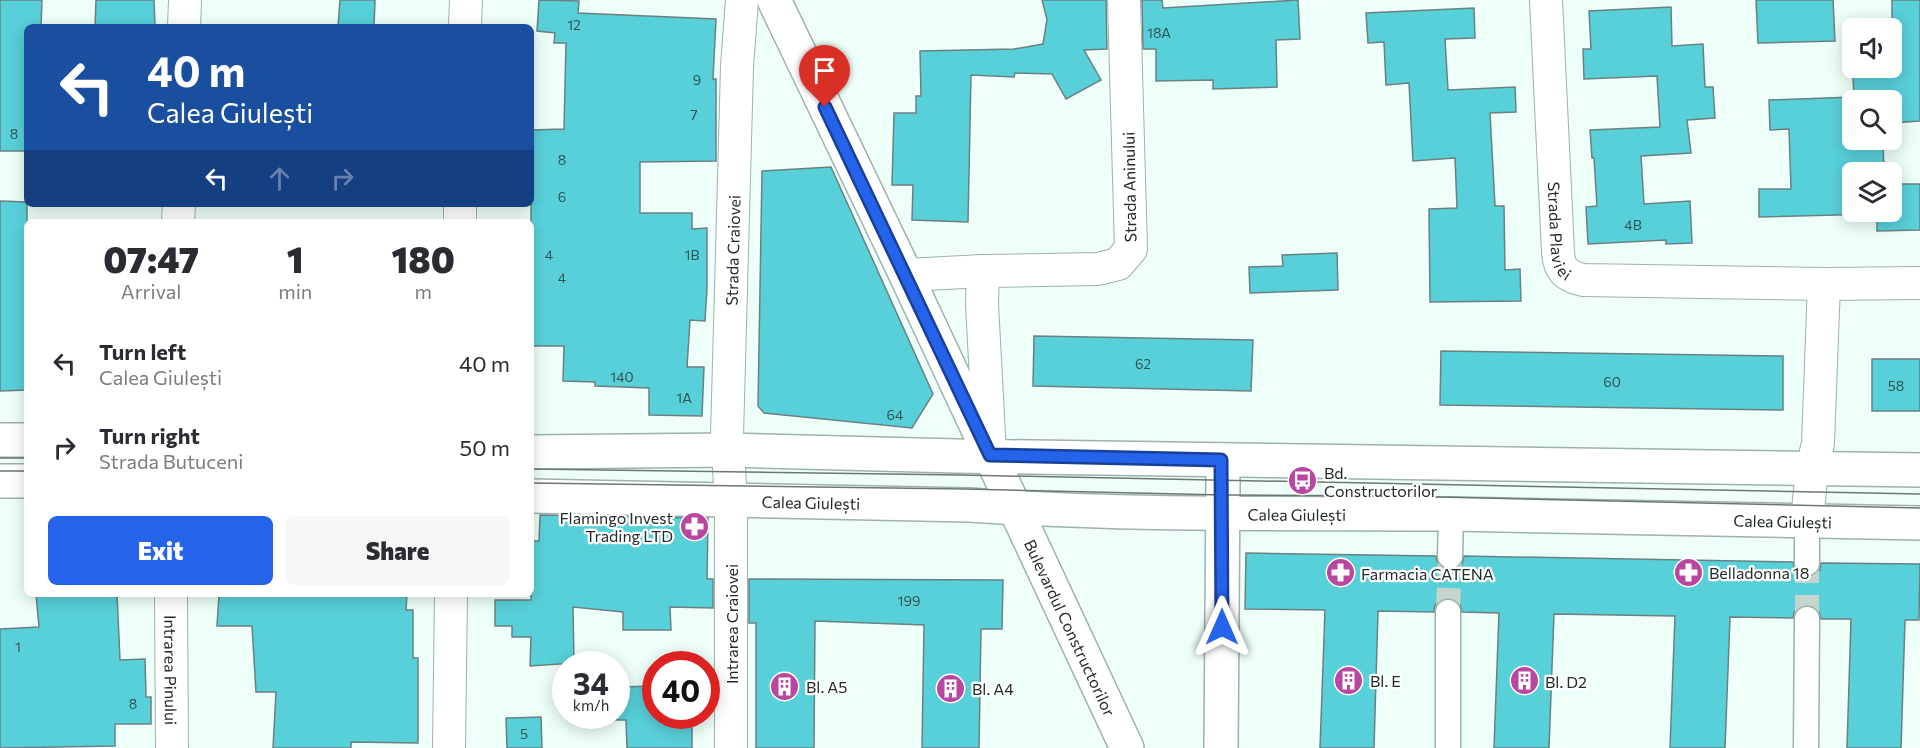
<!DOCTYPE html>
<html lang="en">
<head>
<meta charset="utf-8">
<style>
  body { margin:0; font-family:Commissioner,sans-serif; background:#f7f7f7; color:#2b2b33; height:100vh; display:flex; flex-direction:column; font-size:22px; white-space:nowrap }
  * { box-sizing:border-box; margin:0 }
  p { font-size:20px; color:#7c7c81 }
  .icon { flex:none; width:33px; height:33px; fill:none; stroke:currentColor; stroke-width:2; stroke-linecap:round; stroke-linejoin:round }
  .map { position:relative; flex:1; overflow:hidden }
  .drawer { position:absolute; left:24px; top:219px; width:510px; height:378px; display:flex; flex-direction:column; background:#fff; border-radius:9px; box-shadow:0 3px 15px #0003 }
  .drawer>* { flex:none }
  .banner { position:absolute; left:24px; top:24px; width:510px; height:183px; border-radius:9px; box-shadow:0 3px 15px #0003; background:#1a4fa0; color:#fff; overflow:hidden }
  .controls { position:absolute; left:1842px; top:18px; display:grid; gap:12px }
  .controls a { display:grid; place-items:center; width:60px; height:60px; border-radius:9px; background:#fff; box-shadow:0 3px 15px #0003; font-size:30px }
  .speed { position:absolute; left:552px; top:651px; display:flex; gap:12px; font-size:30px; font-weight:700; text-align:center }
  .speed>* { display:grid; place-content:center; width:78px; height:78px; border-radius:50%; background:#fff; box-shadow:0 3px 15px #0003; line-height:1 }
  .speed small { font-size:15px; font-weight:400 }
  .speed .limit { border:9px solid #d22; background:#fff; color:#111 }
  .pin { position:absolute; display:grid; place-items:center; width:51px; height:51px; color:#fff; margin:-62px -26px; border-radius:50% 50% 50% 0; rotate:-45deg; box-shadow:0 0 6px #0007 }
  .pin .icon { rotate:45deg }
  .me { position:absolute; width:66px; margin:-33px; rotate:0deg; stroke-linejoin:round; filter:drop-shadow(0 0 4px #0008) }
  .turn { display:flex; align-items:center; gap:21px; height:126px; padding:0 24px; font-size:27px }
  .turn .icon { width:78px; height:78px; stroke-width:2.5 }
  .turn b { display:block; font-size:42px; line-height:51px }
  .lanes { display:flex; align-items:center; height:57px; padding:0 24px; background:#0003; justify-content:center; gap:30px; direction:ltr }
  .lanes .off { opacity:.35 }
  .eta { display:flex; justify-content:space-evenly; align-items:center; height:102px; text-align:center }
  .eta b { font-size:36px; font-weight:800; line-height:42px }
  .button { display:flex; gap:12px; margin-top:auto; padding:12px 24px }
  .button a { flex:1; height:69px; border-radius:9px; background:#2563eb; color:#fff; font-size:24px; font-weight:800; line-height:69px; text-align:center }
  .button a+a { background:#f7f7f7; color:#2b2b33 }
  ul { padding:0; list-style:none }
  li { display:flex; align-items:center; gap:18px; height:84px; padding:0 24px }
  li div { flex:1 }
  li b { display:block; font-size:22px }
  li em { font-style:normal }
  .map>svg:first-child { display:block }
  .building { fill:#58d0da; stroke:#6a8182; stroke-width:1.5 }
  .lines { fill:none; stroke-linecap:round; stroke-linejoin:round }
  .pedestrian-tunnel { stroke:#c5d5ce; stroke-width:24; stroke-dasharray:24 12; stroke-linecap:butt }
  .pedestrian-casing { stroke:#9db2a9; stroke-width:27 }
  .minor-casing { stroke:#9db2a9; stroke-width:34 }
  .tertiary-casing { stroke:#9db2a9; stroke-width:36 }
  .secondary-casing { stroke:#9db2a9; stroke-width:36 }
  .pedestrian { stroke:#fff; stroke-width:24 }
  .minor { stroke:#fff; stroke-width:32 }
  .tertiary { stroke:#fff; stroke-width:33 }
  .secondary { stroke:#fff; stroke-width:33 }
  .tram { stroke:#6b7773; stroke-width:1.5 }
  .route-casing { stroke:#184099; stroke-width:15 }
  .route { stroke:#2563eb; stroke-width:10 }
  .labels { text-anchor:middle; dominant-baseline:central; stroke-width:4.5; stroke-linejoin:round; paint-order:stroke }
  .number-label { font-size:14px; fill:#305454 }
  .street-label { font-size:16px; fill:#232b28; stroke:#fff }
  .poi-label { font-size:16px; fill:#232b28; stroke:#fff; text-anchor:start }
</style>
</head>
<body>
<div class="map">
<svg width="1920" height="748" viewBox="0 0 1920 748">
  <rect width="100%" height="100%" fill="#edfff8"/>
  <!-- building -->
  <g class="building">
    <path d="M0,0H42L41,27H27V151H0Z"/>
    <path d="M96,0H154L155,27H95Z"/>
    <path d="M340,0H375L374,27H338Z"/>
    <path d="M539,0L579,1L578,13L716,19L713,79H716V161L640,162V213H692V229L707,228V288L705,321L690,320L687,367H704L702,416L649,415V388L595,386V382L563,381L564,346H531V130L564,129L566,43H554L555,33L537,31Z"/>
    <path d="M1042,0H1106L1107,49L1084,50L1101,80L1066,99L1052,74L1015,73L1014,77L971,75L968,222L912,220L913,185H892L894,113H916V96H921L920,51L1014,49L1043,44L1047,19Z"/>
    <path d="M1142,0H1162L1163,8L1298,0L1300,39L1276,40L1277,87L1213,89V80L1156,81V49H1143Z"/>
    <path d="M1756,0H1833L1835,41L1758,43Z"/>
    <path d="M1892,0H1920V121L1892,123V100H1852V140H1883L1884,172H1852V212H1892V184H1920V230L1877,231V214L1759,217V189H1791L1789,129L1770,130L1769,100L1854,97L1853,77L1888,75V68H1892Z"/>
    <path d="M1671,7L1672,46L1703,44L1705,87H1713L1715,118L1687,120L1691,153L1641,156L1644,204L1690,201L1692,243L1666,244V240L1588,244L1586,207L1597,206L1594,158H1592L1590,130L1660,127L1657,76L1584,79L1583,49H1591L1589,11Z"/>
    <path d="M1474,8L1475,38L1445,39L1448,90L1515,87L1516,112L1490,113L1495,206H1504L1505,270L1520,269L1521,301L1430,302L1429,209L1457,208L1455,158L1413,161L1409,83L1386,85L1384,42L1368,43L1366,13Z"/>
    <path d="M831,167L933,394L912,428L764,413L758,406L762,171Z"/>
    <path d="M0,201L27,202V390L0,391Z"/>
    <path d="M1337,253L1338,290L1250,293L1249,267L1283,266L1282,255Z"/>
    <path d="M1034,336L1253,340L1251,391L1033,386Z"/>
    <path d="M1441,351L1783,356V410L1440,405Z"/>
    <rect x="1872" y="359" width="48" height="52"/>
    <path d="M540,515L708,518L707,579H713V608L670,607L671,630H623V612L573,607L574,663L530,666L531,637H512V626H495V600H531V541H539Z"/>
    <path d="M1246,553L1436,556L1437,562L1442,568L1450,570L1456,569L1462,564L1464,556L1793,562L1795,571L1800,576L1806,577L1815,575L1820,570L1821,563L1920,564L1919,620H1905L1901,748H1847L1851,619H1821L1819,612L1814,606L1808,605L1800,607L1794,612L1793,618L1730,617L1725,748H1670L1675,616L1554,614L1549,748H1494L1499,613L1462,612L1460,604L1455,599L1449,598L1440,600L1435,605L1434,612L1378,611L1374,748H1320L1325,610L1245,609Z"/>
    <path d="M749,579L1003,580L1002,629H981L979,748H922L924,625L815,621L814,748H756V623H749Z"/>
    <path d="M36,594H117L120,660L145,659L146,697H151V724H115V746L0,748V629L39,627Z"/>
    <path d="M285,594H407L406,610H413V658H418V743L351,742V748H273L276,692H256L252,626H217L219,595L285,596Z"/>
    <path d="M656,686V716H684V718L692,719V748H627L626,720H616V687Z"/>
    <path d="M541,717L542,748H507L506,718Z"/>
  </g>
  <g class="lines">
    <!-- pedestrian-tunnel -->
    <g class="pedestrian-tunnel">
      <path d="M1448,612L1450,556"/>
      <path d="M1807,619V563"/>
    </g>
    <defs>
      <g id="pedestrian">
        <path d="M1450,556L1451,514"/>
        <path d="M1807,563V521"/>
        <path d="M1448,748V612"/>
        <path d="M1806,748L1807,619"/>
      </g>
      <g id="minor">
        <path id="s1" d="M1546,0L1558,252C1559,270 1566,276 1583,280L1824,284L1920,283"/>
        <path d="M184,27L185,0"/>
        <path d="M465,27L466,0"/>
        <path d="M178,222L179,204"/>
        <path d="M460,222V204"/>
        <path d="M983,271L982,304L990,454"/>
        <path d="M906,275L983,271L1098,269L1118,264L1131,249L1124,0"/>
        <path d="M1807,521L1812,469L1818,443L1824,284"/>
        <path id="s2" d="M171,594L172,748"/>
        <path d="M449,748L451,594"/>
        <path id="s3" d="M731,748V500L727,436L737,67L742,0"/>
      </g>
      <g id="tertiary">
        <path id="s4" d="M774,0L906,275L1127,748"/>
        <path d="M1221,748L1223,481L1222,460"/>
      </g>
      <g id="secondary">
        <path d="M0,440H27"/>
        <path d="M531,452L728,450L957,456L1920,470"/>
        <path d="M0,481H27"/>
        <path id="s5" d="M531,496L969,505C1130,516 1291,513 1452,514C1608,516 1764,521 1920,523"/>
      </g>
    </defs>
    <!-- pedestrian casing -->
    <use href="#pedestrian" class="pedestrian-casing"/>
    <!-- minor casing -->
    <use href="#minor" class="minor-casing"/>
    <!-- tertiary casing -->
    <use href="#tertiary" class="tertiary-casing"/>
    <!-- secondary casing -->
    <use href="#secondary" class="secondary-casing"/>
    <!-- pedestrian -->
    <use href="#pedestrian" class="pedestrian"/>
    <!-- minor -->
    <use href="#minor" class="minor"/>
    <!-- tertiary -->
    <use href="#tertiary" class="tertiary"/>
    <!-- secondary -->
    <use href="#secondary" class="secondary"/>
    <!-- tram -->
    <g class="tram">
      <path d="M0,458H27"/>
      <path d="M531,469L961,475L1920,494"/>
      <path d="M0,471H27"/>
      <path d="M531,483L965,489L1223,495L1392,496L1920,508"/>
    </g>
  </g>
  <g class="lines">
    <defs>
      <path id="route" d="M825,107L990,455L1221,460L1222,627"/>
    </defs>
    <!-- route casing -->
    <use href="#route" class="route-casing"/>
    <!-- route -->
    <use href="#route" class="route"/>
  </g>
  <!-- icons -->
  <defs>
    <symbol id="bus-disc" viewBox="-11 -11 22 22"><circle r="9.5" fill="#b946a0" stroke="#fff"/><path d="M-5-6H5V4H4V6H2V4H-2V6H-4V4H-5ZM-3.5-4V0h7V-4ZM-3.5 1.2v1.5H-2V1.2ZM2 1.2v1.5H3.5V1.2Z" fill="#fff"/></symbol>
    <symbol id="pharmacy-disc" viewBox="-11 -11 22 22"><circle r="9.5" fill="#b946a0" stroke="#fff"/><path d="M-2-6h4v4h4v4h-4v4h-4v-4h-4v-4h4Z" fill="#fff"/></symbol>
    <symbol id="building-disc" viewBox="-11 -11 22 22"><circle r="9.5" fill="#b946a0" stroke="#fff"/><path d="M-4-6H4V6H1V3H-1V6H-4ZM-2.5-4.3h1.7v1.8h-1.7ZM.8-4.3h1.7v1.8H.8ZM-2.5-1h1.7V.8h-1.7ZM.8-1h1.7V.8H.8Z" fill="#fff"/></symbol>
  </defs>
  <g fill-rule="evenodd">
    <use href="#bus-disc" x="1286" y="464" width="33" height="33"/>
    <use href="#pharmacy-disc" x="678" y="510" width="33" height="33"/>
    <use href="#pharmacy-disc" x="1672" y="556" width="33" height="33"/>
    <use href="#pharmacy-disc" x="1324" y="556" width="33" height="33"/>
    <use href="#building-disc" x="1332" y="664" width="33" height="33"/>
    <use href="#building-disc" x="1508" y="664" width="33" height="33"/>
    <use href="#building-disc" x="768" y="670" width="33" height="33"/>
    <use href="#building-disc" x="934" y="672" width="33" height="33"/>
  </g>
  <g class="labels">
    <!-- number labels -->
    <g class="number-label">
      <text x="574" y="24">12</text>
      <text x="1159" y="32">18A</text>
      <text x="697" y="79">9</text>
      <text x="694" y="114">7</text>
      <text x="14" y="133">8</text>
      <text x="562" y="159">8</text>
      <text x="562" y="196">6</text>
      <text x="1633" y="224">4B</text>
      <text x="549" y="254">4</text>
      <text x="692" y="254">1B</text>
      <text x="562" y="277">4</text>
      <text x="1143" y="363">62</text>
      <text x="622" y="376">140</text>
      <text x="1612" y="381">60</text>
      <text x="1896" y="385">58</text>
      <text x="684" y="397">1A</text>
      <text x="895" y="414">64</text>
      <text x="909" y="600">199</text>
      <text x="18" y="646">1</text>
      <text x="133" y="703">8</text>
      <text x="524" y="733">5</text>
    </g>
    <!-- street labels -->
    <g class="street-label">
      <text transform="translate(1129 187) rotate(-91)">Strada Aninului</text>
      <text stroke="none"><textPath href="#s1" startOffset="231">Strada Plaviei</textPath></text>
      <text stroke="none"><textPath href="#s3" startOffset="498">Strada Craiovei</textPath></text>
      <text stroke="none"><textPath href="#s5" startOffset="280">Calea Giulești</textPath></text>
      <text stroke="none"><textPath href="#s5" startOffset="766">Calea Giulești</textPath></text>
      <text stroke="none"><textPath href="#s5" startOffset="1252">Calea Giulești</textPath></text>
      <text transform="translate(731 624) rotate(-90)">Intrarea Craiovei</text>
      <text stroke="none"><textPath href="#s4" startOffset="694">Bulevardul Constructorilor</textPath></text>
      <text stroke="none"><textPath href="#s2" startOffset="76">Intrarea Pinului</textPath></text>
    </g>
    <!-- poi labels -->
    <g class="poi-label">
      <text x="1324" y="472">Bd.<tspan x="1324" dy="18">Constructorilor</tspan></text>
      <text x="673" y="517" text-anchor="end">Flamingo Invest<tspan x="673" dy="18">Trading LTD</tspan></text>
      <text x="1709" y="572">Belladonna 18</text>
      <text x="1361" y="573">Farmacia CATENA</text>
      <text x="1370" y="680">Bl. E</text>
      <text x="1545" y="681">Bl. D2</text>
      <text x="806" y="686">Bl. A5</text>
      <text x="972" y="688">Bl. A4</text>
    </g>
  </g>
</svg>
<div class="controls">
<a><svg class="icon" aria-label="sound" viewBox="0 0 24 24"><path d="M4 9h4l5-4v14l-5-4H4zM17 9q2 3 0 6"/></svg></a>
<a><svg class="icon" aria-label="search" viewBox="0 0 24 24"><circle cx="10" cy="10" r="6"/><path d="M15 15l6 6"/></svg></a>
<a><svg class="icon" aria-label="layers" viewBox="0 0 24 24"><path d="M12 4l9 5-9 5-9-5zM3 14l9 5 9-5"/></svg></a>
</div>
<div class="speed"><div>34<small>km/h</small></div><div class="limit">40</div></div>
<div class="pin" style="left:825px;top:107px;background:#d93025"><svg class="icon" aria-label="arrive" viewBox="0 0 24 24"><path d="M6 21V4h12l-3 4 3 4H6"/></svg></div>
<svg class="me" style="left:1222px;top:627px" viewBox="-20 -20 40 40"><path d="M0-17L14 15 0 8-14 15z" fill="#2563eb" stroke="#fff" stroke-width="4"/></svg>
<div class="banner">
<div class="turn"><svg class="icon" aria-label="left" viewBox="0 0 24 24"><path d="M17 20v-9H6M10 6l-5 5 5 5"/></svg><div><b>40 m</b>Calea Giulești</div></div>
<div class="lanes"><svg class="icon" aria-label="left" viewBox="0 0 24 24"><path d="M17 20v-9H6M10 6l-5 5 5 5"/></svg><svg class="icon off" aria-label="ahead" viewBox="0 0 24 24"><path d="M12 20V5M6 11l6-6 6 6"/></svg><svg class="icon off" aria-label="right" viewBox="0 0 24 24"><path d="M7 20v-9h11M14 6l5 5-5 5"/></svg></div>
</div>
<section class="drawer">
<div class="eta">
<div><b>07:47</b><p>Arrival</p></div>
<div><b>1</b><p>min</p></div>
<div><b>180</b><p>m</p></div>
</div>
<ul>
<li><svg class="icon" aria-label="left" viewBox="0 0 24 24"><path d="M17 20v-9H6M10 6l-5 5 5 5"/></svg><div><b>Turn left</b><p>Calea Giulești</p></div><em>40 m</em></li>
<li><svg class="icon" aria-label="right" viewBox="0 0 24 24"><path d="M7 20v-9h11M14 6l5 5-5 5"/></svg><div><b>Turn right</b><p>Strada Butuceni</p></div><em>50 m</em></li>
</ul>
<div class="button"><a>Exit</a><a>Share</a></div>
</section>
</div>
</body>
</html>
